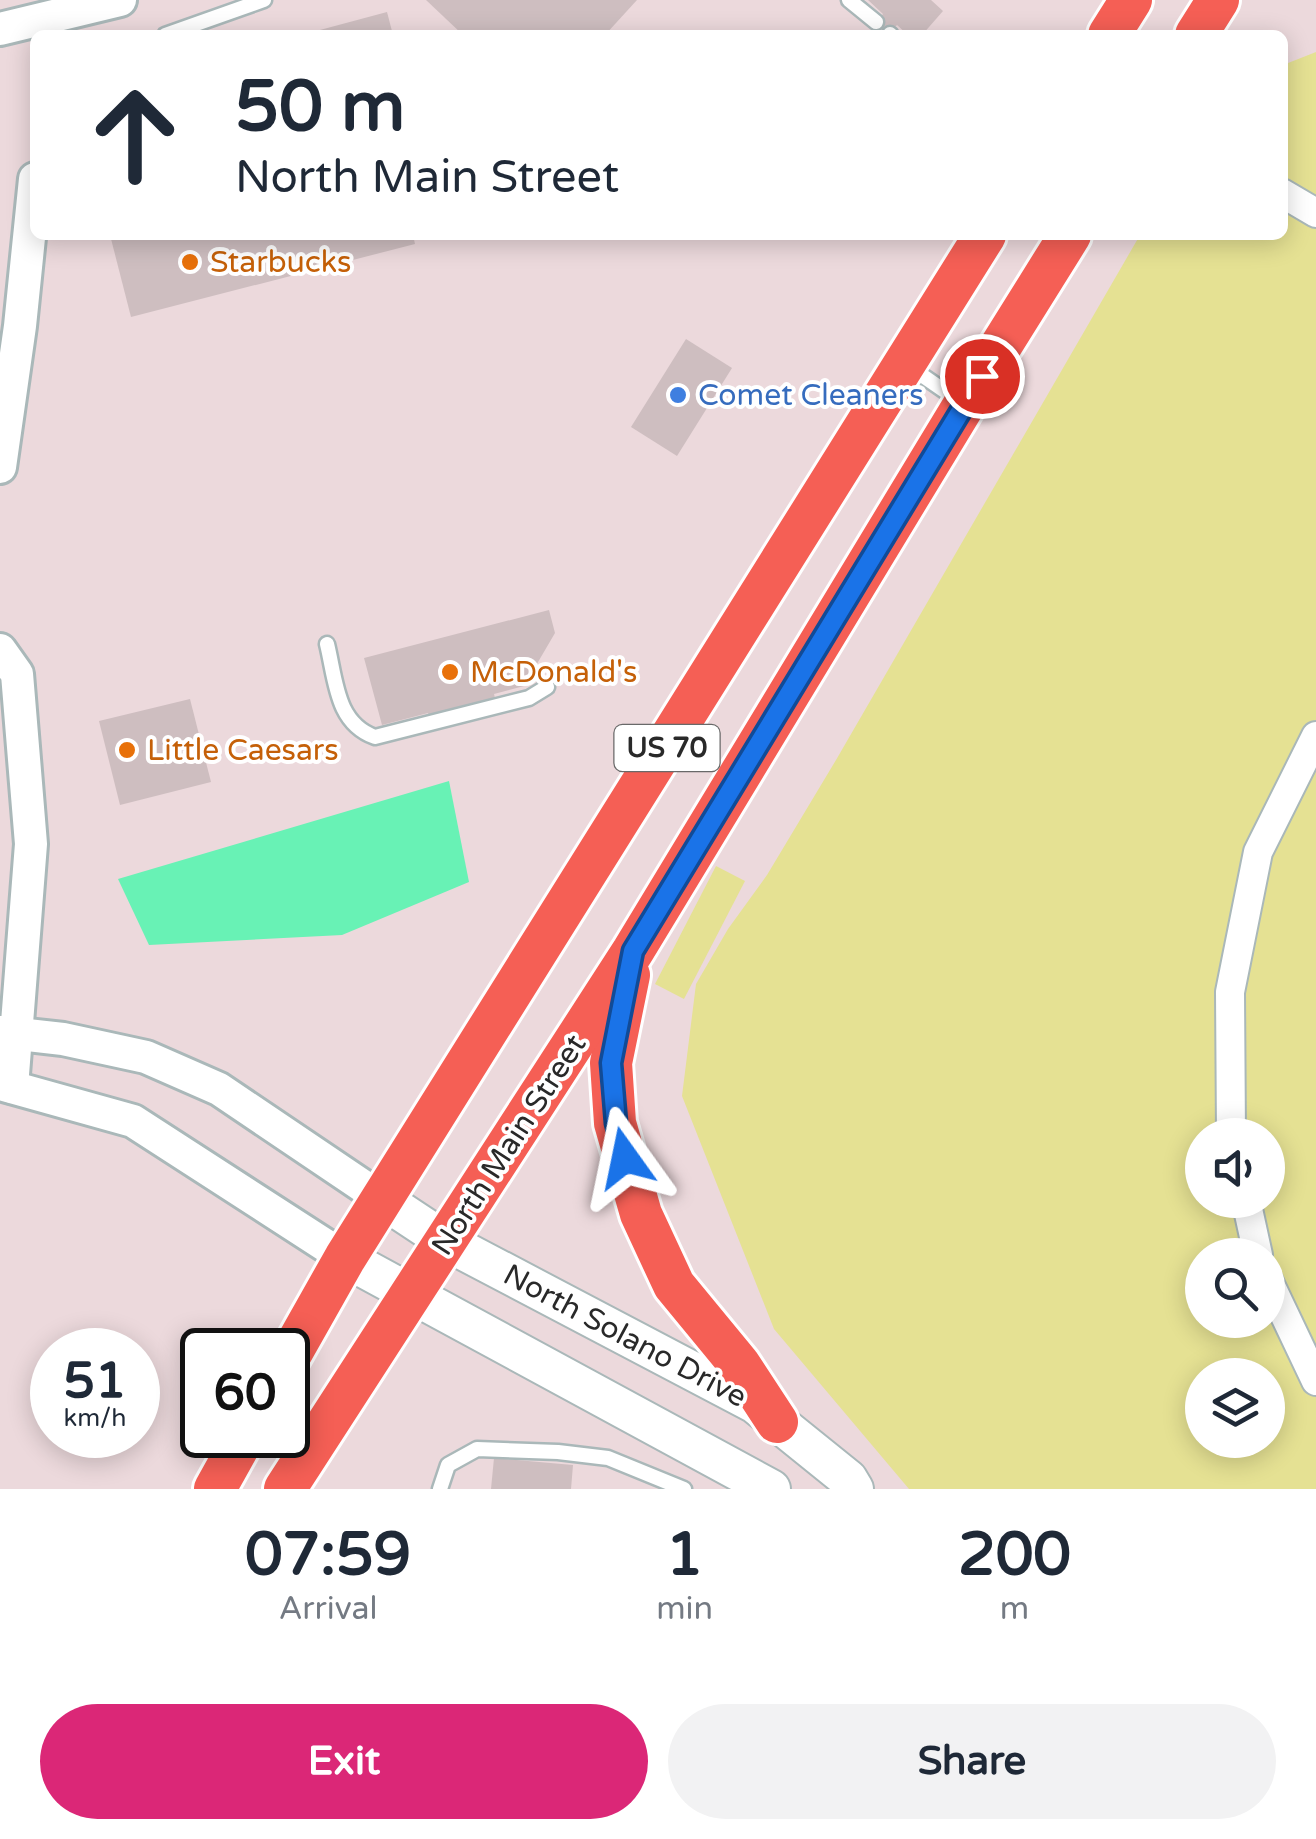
<!DOCTYPE html>
<html lang="en">
<head>
<meta charset="utf-8">
<style>
  body { margin:0; font-family:"Varela Round",sans-serif; background:#f2f2f3; color:#1f2937; height:100vh; display:flex; flex-direction:column; font-size:38px; white-space:nowrap }
  * { box-sizing:border-box; margin:0 }
  p { font-size:32px; color:#747a83 }
  .icon { flex:none; width:55px; height:55px; fill:none; stroke:currentColor; stroke-width:2; stroke-linecap:round; stroke-linejoin:round }
  .map { position:relative; height:1489px; overflow:hidden }
  .details { display:flex; flex-direction:column; background:#fff; flex:1 }
  .details>* { flex:none }
  .guide { position:absolute; left:30px; top:30px; width:1258px; height:210px; border-radius:15px; box-shadow:0 5px 25px #0003; background:#fff; color:#1f2937; overflow:hidden }
  .buttons { position:absolute; left:1185px; top:1118px; display:grid; gap:20px }
  .buttons a { display:grid; place-items:center; width:100px; height:100px; border-radius:50%; background:#fff; box-shadow:0 5px 25px #0003; font-size:50px }
  .speed { position:absolute; left:30px; top:1328px; display:flex; gap:20px; font-size:50px; font-weight:700; text-align:center }
  .speed>* { display:grid; place-content:center; width:130px; height:130px; border-radius:50%; background:#fff; box-shadow:0 5px 25px #0003; line-height:1 }
  .speed small { font-size:25px; font-weight:400 }
  .speed .limit { border:5px solid #111; border-radius:15px; background:#fff; color:#111 }
  .pin { position:absolute; display:grid; place-items:center; width:85px; height:85px; color:#fff; margin:-42px; border:5px solid #fff; border-radius:50%; box-shadow:0 2px 10px #0007 }
  .me { position:absolute; width:110px; margin:-55px; rotate:348deg; stroke-linejoin:round; filter:drop-shadow(0 0 8px #0008) }
  .turn { display:flex; align-items:center; gap:35px; height:210px; padding:0 40px; font-size:45px }
  .turn .icon { width:130px; height:130px; stroke-width:2.5 }
  .turn b { display:block; font-size:70px; line-height:85px }
  .eta { display:flex; justify-content:space-evenly; align-items:center; height:170px; text-align:center }
  .eta b { font-size:60px; font-weight:800; line-height:70px }
  .primary-button { display:flex; gap:20px; margin-top:auto; padding:20px 40px }
  .primary-button a { flex:1; height:115px; border-radius:60px; background:#db2777; color:#fff; font-size:40px; font-weight:800; line-height:115px; text-align:center }
  .primary-button a+a { background:#f2f2f3; color:#1f2937 }
  .map>svg:first-child { display:block }
  .green { fill:#e5e193; fill-rule:evenodd }
  .water { fill:#68f2b5 }
  .building { fill:#cebec0 }
  .lines { fill:none; stroke-linecap:round; stroke-linejoin:round }
  .service-casing { stroke:#aab8b9; stroke-width:19 }
  .minor-casing { stroke:#aab8b9; stroke-width:32 }
  .tertiary-casing { stroke:#aab8b9; stroke-width:38 }
  .secondary-casing { stroke:#aab8b9; stroke-width:42 }
  .primary-casing { stroke:#fff; stroke-width:48 }
  .service { stroke:#fff; stroke-width:14 }
  .minor { stroke:#fff; stroke-width:28 }
  .tertiary { stroke:#fff; stroke-width:32 }
  .secondary { stroke:#fff; stroke-width:38 }
  .primary { stroke:#f55f55; stroke-width:42 }
  .route-casing { stroke:#114b97; stroke-width:25 }
  .route { stroke:#1a73e8; stroke-width:18 }
  .food-dot { fill:#e8710a; stroke:#fff; stroke-width:4 }
  .shop-dot { fill:#3f7fe0; stroke:#fff; stroke-width:4 }
  .labels { text-anchor:middle; dominant-baseline:central; stroke-width:8; stroke-linejoin:round; paint-order:stroke }
  .shield { fill:#fff; stroke:#696969; stroke-width:2.5 }
  .shield-label { font-size:28px; font-weight:bold; fill:#292929 }
  .food-label { font-size:30px; fill:#c56008; stroke:#fff; text-anchor:start }
  .shop-label { font-size:30px; fill:#366cbe; stroke:#fff; text-anchor:start }
  .street-label { font-size:30px; fill:#292929; stroke:#fff }
</style>
</head>
<body>
<div class="map">
<svg width="1316" height="1489" viewBox="0 0 1316 1489">
  <rect width="100%" height="100%" fill="#ecd9dc"/>
  <!-- green -->
  <g class="green">
    <path d="M1316,52V1489H909L774,1329L682,1096L696,984L728,929L767,875L836,760L1140,235H1282L1283,65ZM1202,1135H1268V1200H1202ZM1202,1255H1268V1320H1202ZM1202,1375H1268V1440H1202Z"/>
    <path d="M716,866L745,881L684,999L655,984Z"/>
  </g>
  <!-- water -->
  <path class="water" d="M449,781L469,882L342,935L149,945L118,879Z"/>
  <!-- building -->
  <g class="building">
    <path d="M426,0H637L605,35H463Z"/>
    <path d="M868,0H931L943,11L922,35H908L897,25L888,35L875,24L883,14Z"/>
    <path d="M387,12L393,35H305V34Z"/>
    <path d="M110,235H413L415,244L131,317Z"/>
    <path d="M686,339L732,368L677,456L631,427Z"/>
    <path d="M549,610L555,633L524,686L494,694L496,702L430,718L428,713L382,725L364,658Z"/>
    <path d="M190,699L211,782L120,805L99,721Z"/>
    <path d="M494,1458L573,1465L571,1489H491Z"/>
  </g>
  <g class="lines">
    <defs>
      <g id="service">
        <path d="M849,0L876,22"/>
        <path d="M890,34L891,35"/>
        <path d="M165,35L264,0"/>
        <path d="M910,367L962,403"/>
        <path d="M327,644C336,681 336,723 375,737L529,698L547,687"/>
        <path d="M440,1489L448,1465L477,1449L558,1452L608,1458L684,1489"/>
      </g>
      <g id="minor">
        <path d="M1282,193L1316,213"/>
        <path d="M1231,1135L1230,992L1258,852L1316,736"/>
        <path d="M1246,1200L1258,1255"/>
        <path d="M1268,1280L1316,1381"/>
      </g>
      <g id="tertiary">
        <path d="M0,29L120,0"/>
        <path d="M0,467L20,326L35,179"/>
        <path d="M0,650L17,674L31,844L12,1087"/>
        <path d="M0,1032L63,1039L146,1057L219,1089L382,1199"/>
        <path d="M0,1084L133,1121L345,1258"/>
      </g>
      <g id="secondary">
        <path d="M382,1199L447,1242L755,1404L848,1479L854,1489"/>
        <path d="M345,1258L771,1489"/>
      </g>
      <g id="primary">
        <path d="M1109,35L1131,0"/>
        <path d="M1196,35L1218,0"/>
        <path d="M629,975L611,1063L615,1123L641,1214L674,1285L739,1364L777,1422"/>
        <path d="M288,1359L345,1258L985,235"/>
        <path d="M215,1489L245,1435"/>
        <path d="M285,1489L633,951L964,405L1070,235"/>
      </g>
    </defs>
    <!-- service casing -->
    <use href="#service" class="service-casing"/>
    <!-- minor casing -->
    <use href="#minor" class="minor-casing"/>
    <!-- tertiary casing -->
    <use href="#tertiary" class="tertiary-casing"/>
    <!-- secondary casing -->
    <use href="#secondary" class="secondary-casing"/>
    <!-- primary casing -->
    <use href="#primary" class="primary-casing"/>
    <!-- service -->
    <use href="#service" class="service"/>
    <!-- minor -->
    <use href="#minor" class="minor"/>
    <!-- tertiary -->
    <use href="#tertiary" class="tertiary"/>
    <!-- secondary -->
    <use href="#secondary" class="secondary"/>
    <!-- primary -->
    <use href="#primary" class="primary"/>
  </g>
  <g class="lines">
    <defs>
      <path id="route" d="M625,1158L616,1123L611,1063L633,951L982,376"/>
    </defs>
    <!-- route casing -->
    <use href="#route" class="route-casing"/>
    <!-- route -->
    <use href="#route" class="route"/>
  </g>
  <!-- markers -->
  <g class="food-dot">
    <circle cx="190" cy="262" r="10"/>
    <circle cx="450" cy="672" r="10"/>
    <circle cx="127" cy="750" r="10"/>
  </g>
  <circle class="shop-dot" cx="678" cy="395" r="10"/>
  <g class="labels">
    <!-- shield labels -->
    <rect class="shield" x="614.5" y="725" width="105" height="46" rx="8"/>
    <g class="shield-label">
      <text x="667" y="748">US 70</text>
    </g>
    <!-- food labels -->
    <g class="food-label">
      <text x="210" y="262">Starbucks</text>
      <text x="470" y="672">McDonald's</text>
      <text x="147" y="750">Little Caesars</text>
    </g>
    <!-- shop labels -->
    <g class="shop-label">
      <text x="698" y="395">Comet Cleaners</text>
    </g>
    <!-- street labels -->
    <g class="street-label">
      <text transform="translate(509 1145) rotate(-57)">North Main Street</text>
      <text transform="translate(625 1336) rotate(28)">North Solano Drive</text>
    </g>
  </g>
</svg>
<div class="buttons">
<a><svg class="icon" aria-label="sound" viewBox="0 0 24 24"><path d="M4 9h4l5-4v14l-5-4H4zM17 9q2 3 0 6"/></svg></a>
<a><svg class="icon" aria-label="search" viewBox="0 0 24 24"><circle cx="10" cy="10" r="6"/><path d="M15 15l6 6"/></svg></a>
<a><svg class="icon" aria-label="layers" viewBox="0 0 24 24"><path d="M12 4l9 5-9 5-9-5zM3 14l9 5 9-5"/></svg></a>
</div>
<div class="speed"><div>51<small>km/h</small></div><div class="limit">60</div></div>
<div class="pin" style="left:982px;top:376px;background:#d93025"><svg class="icon" aria-label="arrive" viewBox="0 0 24 24"><path d="M6 21V4h12l-3 4 3 4H6"/></svg></div>
<svg class="me" style="left:625px;top:1158px" viewBox="-20 -20 40 40"><path d="M0-17L14 15 0 8-14 15z" fill="#1a73e8" stroke="#fff" stroke-width="4"/></svg>
<div class="guide">
<div class="turn"><svg class="icon" aria-label="ahead" viewBox="0 0 24 24"><path d="M12 20V5M6 11l6-6 6 6"/></svg><div><b>50 m</b>North Main Street</div></div>
</div>
</div>
<section class="details">
<div class="eta">
<div><b>07:59</b><p>Arrival</p></div>
<div><b>1</b><p>min</p></div>
<div><b>200</b><p>m</p></div>
</div>
<div class="primary-button"><a>Exit</a><a>Share</a></div>
</section>
</body>
</html>
